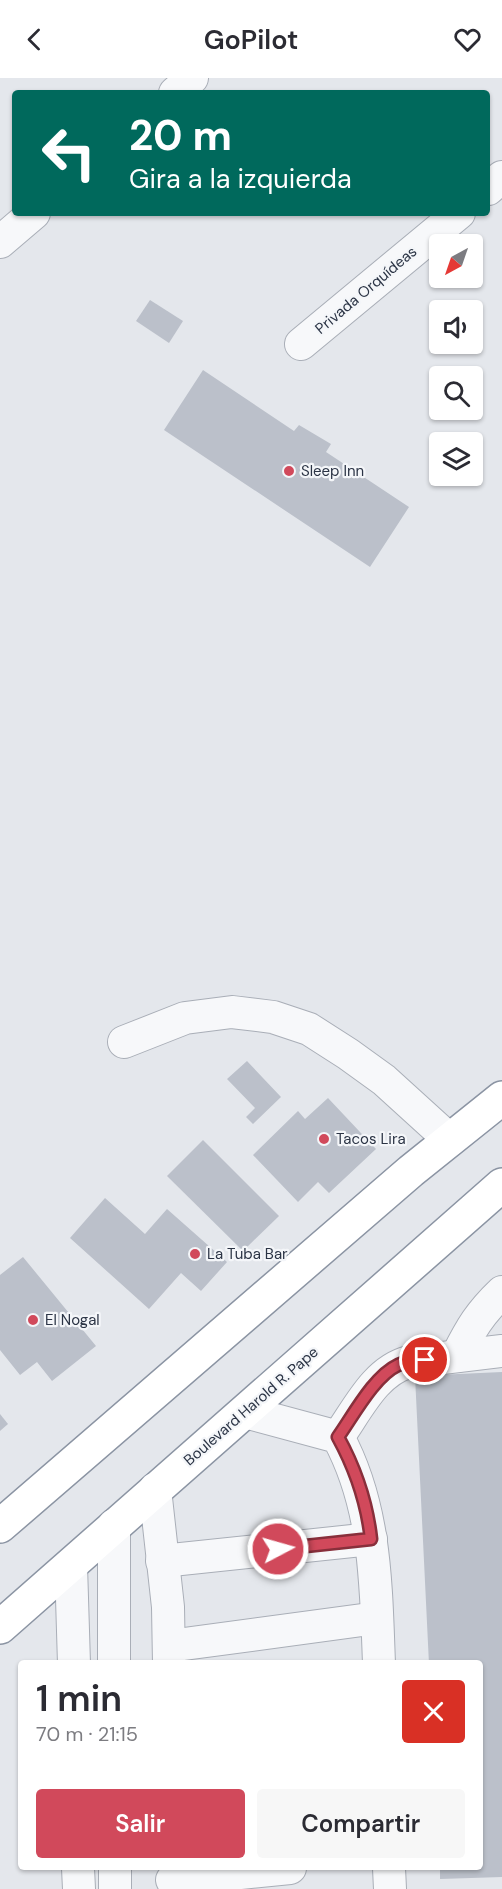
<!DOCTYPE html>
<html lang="es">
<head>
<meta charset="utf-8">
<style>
  body { margin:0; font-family:"DM Sans",sans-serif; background:#f7f7f7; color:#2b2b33; height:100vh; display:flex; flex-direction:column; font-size:22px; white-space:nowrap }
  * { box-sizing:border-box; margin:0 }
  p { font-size:20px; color:#7c7c81 }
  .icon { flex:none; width:33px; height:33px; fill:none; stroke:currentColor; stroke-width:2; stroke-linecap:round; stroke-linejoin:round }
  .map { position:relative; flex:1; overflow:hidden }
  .side { position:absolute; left:18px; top:1582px; width:465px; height:210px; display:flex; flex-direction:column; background:#fff; border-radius:6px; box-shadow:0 2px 4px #0004 }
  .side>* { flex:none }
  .top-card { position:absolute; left:12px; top:12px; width:478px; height:126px; border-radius:6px; box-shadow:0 2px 4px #0004; background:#00695c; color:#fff; overflow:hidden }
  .needle { width:39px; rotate:220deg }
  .buttons { position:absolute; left:429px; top:156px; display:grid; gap:12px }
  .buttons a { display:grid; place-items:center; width:54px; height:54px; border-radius:6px; background:#fff; box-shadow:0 2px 4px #0004; font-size:30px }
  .pin { position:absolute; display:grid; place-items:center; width:51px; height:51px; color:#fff; margin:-26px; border:3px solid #fff; border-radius:50%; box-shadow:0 2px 6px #0007 }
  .me { position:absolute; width:66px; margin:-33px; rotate:84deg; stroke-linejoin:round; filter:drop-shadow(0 0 4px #0008) }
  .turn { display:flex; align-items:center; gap:21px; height:126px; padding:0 18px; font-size:27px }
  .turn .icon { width:78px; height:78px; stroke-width:2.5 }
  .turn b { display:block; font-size:42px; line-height:51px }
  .round { display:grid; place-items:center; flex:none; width:63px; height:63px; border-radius:6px; background:#f7f7f7 }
  .overview { display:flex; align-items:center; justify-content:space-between; height:102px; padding:0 18px }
  h1 { font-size:36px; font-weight:600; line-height:45px }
  .cta { display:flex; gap:12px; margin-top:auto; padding:12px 18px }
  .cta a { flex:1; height:69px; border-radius:6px; background:#d1495b; color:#fff; font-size:24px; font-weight:600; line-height:69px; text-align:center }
  .cta a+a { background:#f7f7f7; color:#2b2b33 }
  header { display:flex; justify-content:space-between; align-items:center; height:78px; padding:0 18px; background:#fff; font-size:27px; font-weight:600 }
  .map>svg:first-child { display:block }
  .building { fill:#bbc0ca }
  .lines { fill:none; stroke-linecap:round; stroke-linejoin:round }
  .minor-casing { stroke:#a9aeb7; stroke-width:34 }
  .highway-casing { stroke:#8b94a3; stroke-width:36 }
  .minor { stroke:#f7f8fa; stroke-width:32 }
  .highway { stroke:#fff; stroke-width:33 }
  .route-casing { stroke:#882f3b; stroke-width:15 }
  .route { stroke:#d1495b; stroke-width:10 }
  .poi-dot { fill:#d1495b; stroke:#f4f6f9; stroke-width:2 }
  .labels { text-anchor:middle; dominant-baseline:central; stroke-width:4.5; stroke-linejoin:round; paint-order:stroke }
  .street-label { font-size:15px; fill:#2b3445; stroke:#f4f6f9 }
  .poi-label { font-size:15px; fill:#2b3445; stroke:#f4f6f9; text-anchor:start }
</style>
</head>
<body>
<header><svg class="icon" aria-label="back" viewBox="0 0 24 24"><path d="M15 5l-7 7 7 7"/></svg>GoPilot<svg class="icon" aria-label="heart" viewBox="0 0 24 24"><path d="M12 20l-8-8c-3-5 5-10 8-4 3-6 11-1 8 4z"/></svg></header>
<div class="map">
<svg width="502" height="1811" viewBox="0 0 502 1811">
  <rect width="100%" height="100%" fill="#e4e7ec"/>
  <!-- building -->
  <g class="building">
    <path d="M150,222L183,243L169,265L136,243Z"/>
    <path d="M203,292L294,353L299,347L331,366L326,374L409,429L370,489L164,352Z"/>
    <path d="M247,983L281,1019L253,1046L246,1039L255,1030L227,1001Z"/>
    <path d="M328,1020L376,1071L329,1115L318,1104L298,1124L253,1077L298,1033L305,1041Z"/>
    <path d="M203,1062L279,1138L243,1173L167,1098Z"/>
    <path d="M105,1120L145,1156L167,1131L227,1184L201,1213L181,1195L149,1231L70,1160Z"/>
    <path d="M23,1179L96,1268L52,1303L37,1284L20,1297L0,1272V1197Z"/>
    <path d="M502,1294V1799L440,1801V1790H480V1586H429L415,1298Z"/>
    <path d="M0,1336L8,1346L0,1353Z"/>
  </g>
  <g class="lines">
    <defs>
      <g id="minor">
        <path d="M175,15L192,0"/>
        <path d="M488,111L502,99"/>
        <path d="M0,164L34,135"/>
        <path d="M301,266L459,135"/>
        <path d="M124,964L185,940L232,934L273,939L309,951L348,976L384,1002L450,1062"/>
        <path d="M457,1278C471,1250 480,1235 502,1214"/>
        <path d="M245,1334L338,1359C376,1429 376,1507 379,1586"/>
        <path d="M338,1359C358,1331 375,1293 409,1284L502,1273"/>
        <path d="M155,1411L168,1529L169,1586"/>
        <path d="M162,1483L371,1461"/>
        <path d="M71,1487L74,1586"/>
        <path d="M169,1568L377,1540"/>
        <path d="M114,1586V1447"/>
        <path d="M78,1790L79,1811"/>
        <path d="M115,1790V1811"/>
        <path d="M389,1790L390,1811"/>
        <path d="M172,1802L290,1790"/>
      </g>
      <g id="highway">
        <path d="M0,1448L411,1093L502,1020"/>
        <path d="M0,1549L502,1107"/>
      </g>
    </defs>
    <!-- minor casing -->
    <use href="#minor" class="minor-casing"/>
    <!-- highway casing -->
    <use href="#highway" class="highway-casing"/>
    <!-- minor -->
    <use href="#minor" class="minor"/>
    <!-- highway -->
    <use href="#highway" class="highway"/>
  </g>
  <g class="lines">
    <defs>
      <path id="route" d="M278,1471L371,1461C367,1425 355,1390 338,1359C353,1338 374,1298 398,1287C406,1283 416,1283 425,1282"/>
    </defs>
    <!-- route casing -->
    <use href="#route" class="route-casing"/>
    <!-- route -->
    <use href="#route" class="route"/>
  </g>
  <!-- markers -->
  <g class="poi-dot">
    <circle cx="289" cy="393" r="6"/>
    <circle cx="324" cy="1061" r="6"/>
    <circle cx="195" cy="1176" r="6"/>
    <circle cx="33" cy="1242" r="6"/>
  </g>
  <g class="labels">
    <!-- street labels -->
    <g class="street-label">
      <text transform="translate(366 212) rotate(-40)">Privada Orquídeas</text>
      <text transform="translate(251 1328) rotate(-41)">Boulevard Harold R. Pape</text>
    </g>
    <!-- poi labels -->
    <g class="poi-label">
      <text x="301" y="393">Sleep Inn</text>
      <text x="336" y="1061">Tacos Lira</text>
      <text x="207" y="1176">La Tuba Bar</text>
      <text x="45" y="1242">El Nogal</text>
    </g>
  </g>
</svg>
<div class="buttons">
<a><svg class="needle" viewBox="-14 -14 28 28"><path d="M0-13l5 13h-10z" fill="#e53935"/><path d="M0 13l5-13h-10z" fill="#7c7c81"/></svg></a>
<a><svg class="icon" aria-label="sound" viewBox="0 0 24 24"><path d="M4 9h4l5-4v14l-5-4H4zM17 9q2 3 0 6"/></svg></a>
<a><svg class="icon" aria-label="search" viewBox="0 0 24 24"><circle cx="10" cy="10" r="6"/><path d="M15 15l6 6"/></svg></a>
<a><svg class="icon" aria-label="layers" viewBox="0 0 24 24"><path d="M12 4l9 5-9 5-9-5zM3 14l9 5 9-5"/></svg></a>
</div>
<div class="pin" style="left:425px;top:1282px;background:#d93025"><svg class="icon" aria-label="arrive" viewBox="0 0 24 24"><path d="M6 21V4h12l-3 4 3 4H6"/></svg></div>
<svg class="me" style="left:278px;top:1471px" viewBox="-20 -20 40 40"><circle r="17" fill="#d1495b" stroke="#fff" stroke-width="3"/><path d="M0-11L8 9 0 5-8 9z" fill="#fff"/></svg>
<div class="top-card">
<div class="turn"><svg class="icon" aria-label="left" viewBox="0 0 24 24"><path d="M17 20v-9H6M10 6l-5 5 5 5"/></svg><div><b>20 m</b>Gira a la izquierda</div></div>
</div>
<section class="side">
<div class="overview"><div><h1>1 min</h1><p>70 m · 21:15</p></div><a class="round" style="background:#d93025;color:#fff"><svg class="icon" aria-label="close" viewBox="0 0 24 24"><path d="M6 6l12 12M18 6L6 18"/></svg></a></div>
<div class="cta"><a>Salir</a><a>Compartir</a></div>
</section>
</div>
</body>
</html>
